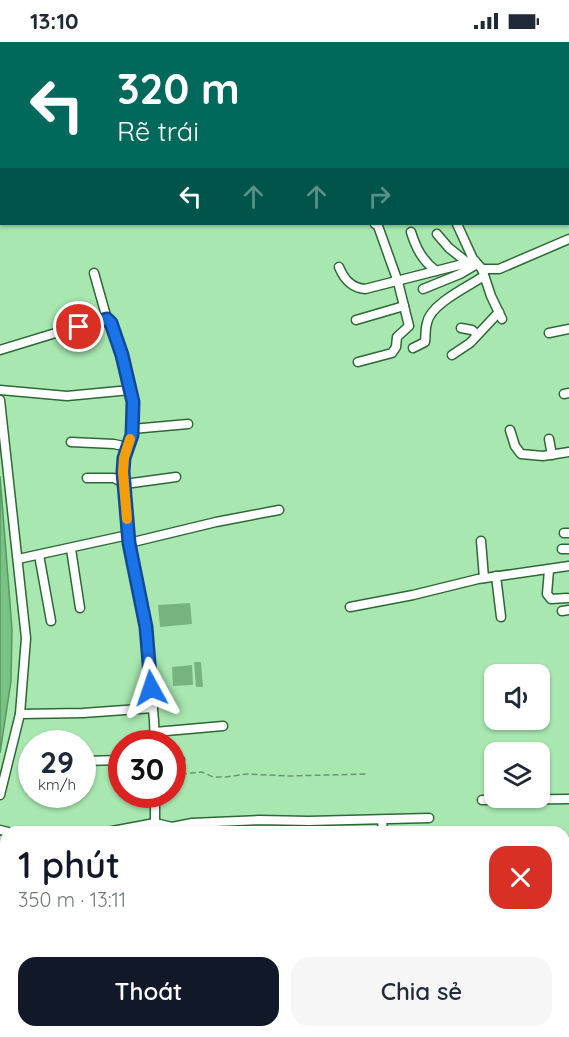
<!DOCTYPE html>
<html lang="vi">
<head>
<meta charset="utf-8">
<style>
  body { margin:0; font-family:Quicksand,sans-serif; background:#f6f6f7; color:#1f2937; height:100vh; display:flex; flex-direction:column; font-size:22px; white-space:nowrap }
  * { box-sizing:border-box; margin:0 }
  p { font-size:20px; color:#747a83 }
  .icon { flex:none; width:33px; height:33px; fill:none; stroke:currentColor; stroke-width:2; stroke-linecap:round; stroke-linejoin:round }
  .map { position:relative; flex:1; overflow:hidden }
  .panel { position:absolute; left:0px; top:784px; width:570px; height:212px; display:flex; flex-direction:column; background:#fff; border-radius:18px 18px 0 0; box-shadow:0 2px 4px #0004 }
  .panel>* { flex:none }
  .top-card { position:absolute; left:0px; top:0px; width:570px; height:183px; box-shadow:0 2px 4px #0004; background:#00695c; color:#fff; overflow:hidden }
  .tools { position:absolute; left:484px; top:622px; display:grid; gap:12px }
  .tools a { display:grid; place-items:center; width:66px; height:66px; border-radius:12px; background:#fff; box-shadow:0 2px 4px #0004; font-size:30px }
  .speed { position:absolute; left:18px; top:688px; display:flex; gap:12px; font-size:30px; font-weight:700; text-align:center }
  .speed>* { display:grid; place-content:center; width:78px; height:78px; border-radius:50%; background:#fff; box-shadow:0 2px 4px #0004; line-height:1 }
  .speed small { font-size:15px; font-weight:400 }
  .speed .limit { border:9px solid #d22; background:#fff; color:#111 }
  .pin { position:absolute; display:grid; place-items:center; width:51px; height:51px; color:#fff; margin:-26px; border:3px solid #fff; border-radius:50%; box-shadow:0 2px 6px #0007 }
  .me { position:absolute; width:66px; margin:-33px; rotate:355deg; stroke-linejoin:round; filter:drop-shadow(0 0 4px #0008) }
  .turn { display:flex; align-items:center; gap:21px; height:126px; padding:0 18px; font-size:27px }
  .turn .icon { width:78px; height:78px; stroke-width:2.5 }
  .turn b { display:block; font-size:42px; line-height:51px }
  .lanes { display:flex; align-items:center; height:57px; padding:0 18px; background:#0003; justify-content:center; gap:30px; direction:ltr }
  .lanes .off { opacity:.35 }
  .round { display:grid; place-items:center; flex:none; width:63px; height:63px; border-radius:18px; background:#f6f6f7 }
  .summary { display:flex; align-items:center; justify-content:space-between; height:102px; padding:0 18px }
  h1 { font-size:36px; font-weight:600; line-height:45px; color:#111827 }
  .cta { display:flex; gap:12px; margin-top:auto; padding:12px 18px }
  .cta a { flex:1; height:69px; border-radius:18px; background:#111827; color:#fff; font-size:24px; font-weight:600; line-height:69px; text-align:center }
  .cta a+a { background:#f6f6f7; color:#1f2937 }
  .status { display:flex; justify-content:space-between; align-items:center; height:42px; padding:0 30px; background:#fff; direction:ltr }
  .status svg { height:16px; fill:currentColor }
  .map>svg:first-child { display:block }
  .water { fill:#78c383; stroke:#5a9663; stroke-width:1.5 }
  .building { fill:#77b37f }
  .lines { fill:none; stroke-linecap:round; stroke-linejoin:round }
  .minor-casing { stroke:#2d6838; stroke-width:11 }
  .highway-casing { stroke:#2d6838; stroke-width:15 }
  .path { stroke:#68976f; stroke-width:1.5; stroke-dasharray:6 3; stroke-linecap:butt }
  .minor { stroke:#fff; stroke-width:8 }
  .highway { stroke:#fff; stroke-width:12 }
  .route-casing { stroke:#114b97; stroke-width:15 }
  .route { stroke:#1a73e8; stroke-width:10 }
  .slow { stroke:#f59e0b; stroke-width:10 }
</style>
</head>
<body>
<div class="status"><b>13:10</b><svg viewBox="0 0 49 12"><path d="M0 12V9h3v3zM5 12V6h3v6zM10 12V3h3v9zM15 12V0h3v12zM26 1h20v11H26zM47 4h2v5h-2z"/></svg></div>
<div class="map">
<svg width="569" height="995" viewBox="0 0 569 995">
  <rect width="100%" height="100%" fill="#a8e7b0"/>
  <!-- water -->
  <path class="water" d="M0,434L12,587L11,639L0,711Z"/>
  <!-- building -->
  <g class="building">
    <path d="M190,561L192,582L160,585L158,563Z"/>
    <path d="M194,620H201L203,645H196Z"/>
    <path d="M192,623L193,643L173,644L172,625Z"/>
    <path d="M6,953V981H5L1,954Z"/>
  </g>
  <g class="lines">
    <defs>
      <g id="minor">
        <path d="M177,0V2"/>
        <path d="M406,0L409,2"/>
        <path d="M13,2L18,0"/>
        <path d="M146,2L150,0"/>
        <path d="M463,2L466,0"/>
        <path d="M0,6H2"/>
        <path d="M0,49H2"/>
        <path d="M0,147L2,146"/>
        <path d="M457,182L473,217L482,227L491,254L502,277"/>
        <path d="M411,190C416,206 422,218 436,229"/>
        <path d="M437,192L449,206L468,221"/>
        <path d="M339,225C344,237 351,246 365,247L475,219"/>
        <path d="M482,227H499L569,197"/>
        <path d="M94,231L107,277"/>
        <path d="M423,247L460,232L477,222"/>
        <path d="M356,278L404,264"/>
        <path d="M461,286L472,288L477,292"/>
        <path d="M549,291L569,287"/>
        <path d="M413,306L425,300C426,293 425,287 427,281C430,262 469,244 484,234"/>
        <path d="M0,308L95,279L107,277L113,287L133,360L132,393L124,416L123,430L129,501L146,585L154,679L155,702"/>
        <path d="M452,313L470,301L499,270"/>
        <path d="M358,320L392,311L396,305L397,295L409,284L398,240L378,184L375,182"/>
        <path d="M0,348L67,354L130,348"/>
        <path d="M564,352L569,351"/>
        <path d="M0,358L26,596L20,672L0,753"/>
        <path d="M132,387L188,382"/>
        <path d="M510,388L515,404L521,412L543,414L569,410"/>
        <path d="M549,397L552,413"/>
        <path d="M71,400L114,402L127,405"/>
        <path d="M87,436H114L125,442L176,435"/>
        <path d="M564,491H569"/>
        <path d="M481,499L484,536"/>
        <path d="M129,501L216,480L279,468"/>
        <path d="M71,507L80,566"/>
        <path d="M562,507H569"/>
        <path d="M39,513L51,579"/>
        <path d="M18,517L128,493"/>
        <path d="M549,528L547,552L551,557L567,556"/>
        <path d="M496,534L501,575"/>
        <path d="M350,565L413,553L478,537L569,524"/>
        <path d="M562,569L569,568"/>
        <path d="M20,672L83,671L153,666"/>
        <path d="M155,690L223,684"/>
        <path d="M82,719L122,718"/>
        <path d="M172,719L180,718"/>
        <path d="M29,741L32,729"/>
        <path d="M155,753V781"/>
        <path d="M482,758L569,757"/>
        <path d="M382,778L383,790"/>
        <path d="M172,785L192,781L259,778L309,779L429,776"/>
        <path d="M0,788L8,790"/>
        <path d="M107,790L155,781L172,785"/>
        <path d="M0,874L6,899"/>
        <path d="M564,980L569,979"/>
        <path d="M17,990V995"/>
        <path d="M54,990V995"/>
        <path d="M108,990L109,995"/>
        <path d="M137,990L139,995"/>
        <path d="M467,990L469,995"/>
        <path d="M232,995L246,990"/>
        <path d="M519,995L533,990"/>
      </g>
      <g id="highway">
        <path d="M483,0L484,2"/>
        <path d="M503,0L504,2"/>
        <path d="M515,0L516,2"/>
        <path d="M568,100L569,101"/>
        <path d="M568,122L569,123"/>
        <path d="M568,144L569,145"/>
        <path d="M568,159L569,160"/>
      </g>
    </defs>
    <!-- minor casing -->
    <use href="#minor" class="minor-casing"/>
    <!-- highway casing -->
    <use href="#highway" class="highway-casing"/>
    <!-- path -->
    <path class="path" d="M172,733L202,730L213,735H226L247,732L289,734L366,732"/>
    <!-- minor -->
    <use href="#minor" class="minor"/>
    <!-- highway -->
    <use href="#highway" class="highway"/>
  </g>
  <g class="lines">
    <defs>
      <path id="route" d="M79,285L107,277L111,281L122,313L133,360L132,393L124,416L123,430L129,501L146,585L151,646"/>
    </defs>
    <!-- route casing -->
    <use href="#route" class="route-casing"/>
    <!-- route -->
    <use href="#route" class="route"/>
    <!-- slow -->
    <path class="slow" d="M127,477L123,430L124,416L130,397"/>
  </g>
</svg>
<div class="tools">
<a><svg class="icon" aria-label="sound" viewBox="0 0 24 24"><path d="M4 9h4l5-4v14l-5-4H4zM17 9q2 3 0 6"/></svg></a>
<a><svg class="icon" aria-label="layers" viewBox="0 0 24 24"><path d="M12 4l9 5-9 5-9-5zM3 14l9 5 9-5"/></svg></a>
</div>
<div class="speed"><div>29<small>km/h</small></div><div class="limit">30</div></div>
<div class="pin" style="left:79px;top:285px;background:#d93025"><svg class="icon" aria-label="arrive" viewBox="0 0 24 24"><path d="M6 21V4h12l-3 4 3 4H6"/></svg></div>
<svg class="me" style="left:151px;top:646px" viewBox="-20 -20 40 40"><path d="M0-17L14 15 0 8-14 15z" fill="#1a73e8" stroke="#fff" stroke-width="4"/></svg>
<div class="top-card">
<div class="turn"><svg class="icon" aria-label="left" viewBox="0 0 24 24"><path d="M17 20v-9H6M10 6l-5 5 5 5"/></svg><div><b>320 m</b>Rẽ trái</div></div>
<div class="lanes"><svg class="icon" aria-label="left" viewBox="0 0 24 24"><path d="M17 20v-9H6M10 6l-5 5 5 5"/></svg><svg class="icon off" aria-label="ahead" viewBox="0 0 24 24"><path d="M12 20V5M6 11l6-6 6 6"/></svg><svg class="icon off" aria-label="ahead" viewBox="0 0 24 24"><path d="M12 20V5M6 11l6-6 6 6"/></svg><svg class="icon off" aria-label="right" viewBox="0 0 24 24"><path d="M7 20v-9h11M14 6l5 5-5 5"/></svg></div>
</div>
<section class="panel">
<div class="summary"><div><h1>1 phút</h1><p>350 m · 13:11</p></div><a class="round" style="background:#d93025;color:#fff"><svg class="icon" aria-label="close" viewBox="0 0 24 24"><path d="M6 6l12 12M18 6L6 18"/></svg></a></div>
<div class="cta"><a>Thoát</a><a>Chia sẻ</a></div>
</section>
</div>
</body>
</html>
